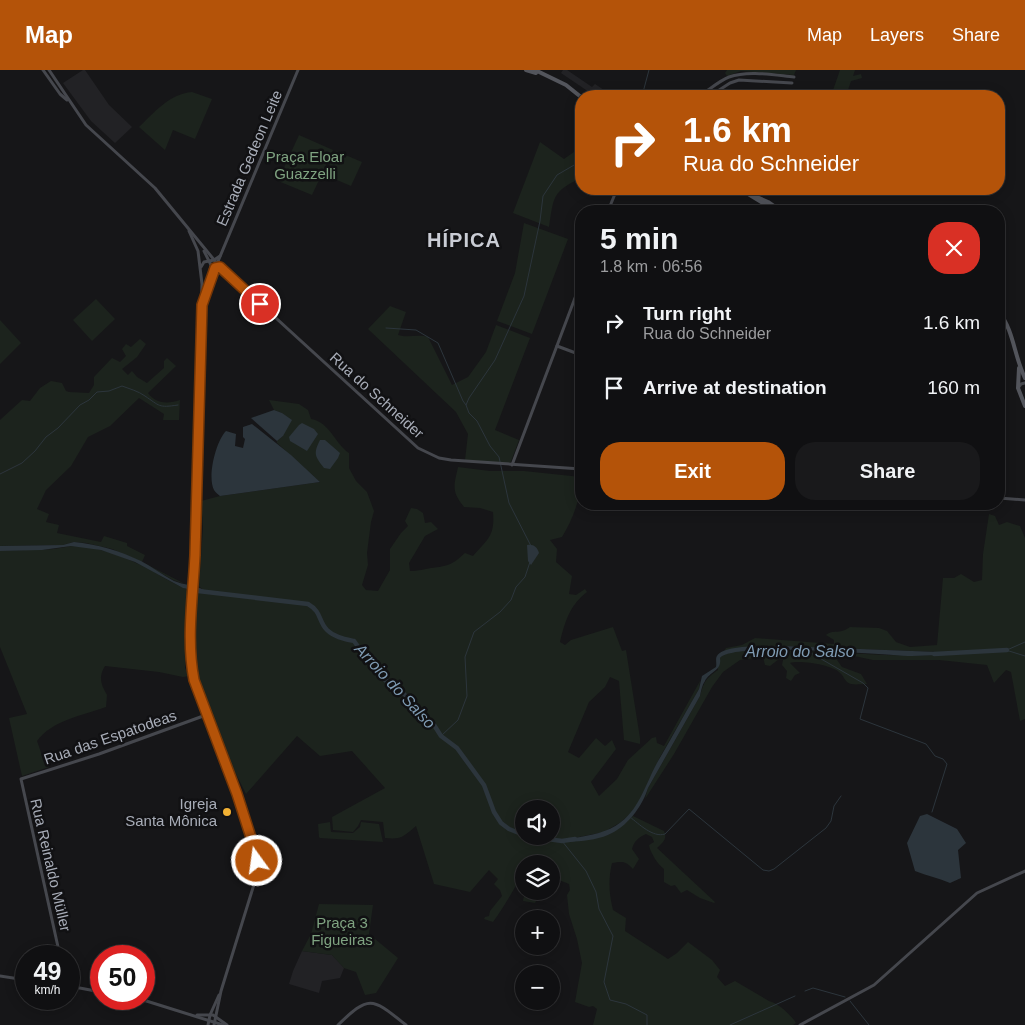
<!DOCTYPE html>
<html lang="en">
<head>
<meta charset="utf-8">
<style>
  body { margin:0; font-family:Arial,sans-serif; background:#19191b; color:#f1f3f6; height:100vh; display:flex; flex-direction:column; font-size:19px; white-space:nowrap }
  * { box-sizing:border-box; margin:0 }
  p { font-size:16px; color:#9c9d9f }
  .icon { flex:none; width:28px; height:28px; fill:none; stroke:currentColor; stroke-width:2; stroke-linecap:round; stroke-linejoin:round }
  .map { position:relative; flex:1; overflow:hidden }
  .drawer { position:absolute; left:575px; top:135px; width:430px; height:305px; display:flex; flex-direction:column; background:#101012; border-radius:20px; box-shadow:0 2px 12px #0003,0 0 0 1px #303032 }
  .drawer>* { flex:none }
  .top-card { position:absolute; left:575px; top:20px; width:430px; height:105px; border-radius:20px; box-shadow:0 2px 12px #0003,0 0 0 1px #303032; background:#b45309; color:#fff; overflow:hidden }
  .buttons { position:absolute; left:515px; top:730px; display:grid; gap:10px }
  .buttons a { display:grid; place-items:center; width:45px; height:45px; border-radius:50%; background:#101012; box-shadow:0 2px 12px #0003,0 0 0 1px #303032; font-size:25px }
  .speed { position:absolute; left:15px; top:875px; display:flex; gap:10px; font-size:25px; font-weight:700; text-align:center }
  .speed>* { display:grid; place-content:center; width:65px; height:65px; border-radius:50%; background:#101012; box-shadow:0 2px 12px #0003,0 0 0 1px #303032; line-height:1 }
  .speed small { font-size:12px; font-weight:400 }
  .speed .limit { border:8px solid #d22; background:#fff; color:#111 }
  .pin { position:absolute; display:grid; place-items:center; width:42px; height:42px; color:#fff; margin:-21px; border:2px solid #fff; border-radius:50%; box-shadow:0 1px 5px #0007 }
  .me { position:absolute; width:55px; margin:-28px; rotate:346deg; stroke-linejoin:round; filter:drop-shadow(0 0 4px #0008) }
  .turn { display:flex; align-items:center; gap:18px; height:105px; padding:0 25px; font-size:22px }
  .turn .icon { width:65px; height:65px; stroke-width:2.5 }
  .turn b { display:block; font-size:35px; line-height:42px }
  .round { display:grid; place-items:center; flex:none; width:52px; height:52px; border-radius:20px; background:#19191b }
  .headline { display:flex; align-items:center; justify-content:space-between; height:85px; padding:0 25px }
  h1 { font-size:30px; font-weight:600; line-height:38px }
  .button { display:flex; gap:10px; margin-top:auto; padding:10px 25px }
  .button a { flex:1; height:58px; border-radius:20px; background:#b45309; color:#fff; font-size:20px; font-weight:600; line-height:58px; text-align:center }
  .button a+a { background:#19191b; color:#f1f3f6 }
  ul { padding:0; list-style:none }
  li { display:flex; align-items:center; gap:15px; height:65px; padding:0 25px }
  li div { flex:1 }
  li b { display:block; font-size:19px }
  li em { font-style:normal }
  header { display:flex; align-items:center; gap:30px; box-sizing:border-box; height:70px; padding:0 25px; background:#b45309; color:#fff }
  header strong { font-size:24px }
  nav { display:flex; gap:28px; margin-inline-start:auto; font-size:18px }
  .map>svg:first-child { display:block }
  .built { fill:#222225 }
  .green { fill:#1c231d; fill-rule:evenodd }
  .water { fill:#2c353c }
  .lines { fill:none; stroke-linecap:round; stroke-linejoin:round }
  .stream { stroke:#2c353c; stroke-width:1 }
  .river { stroke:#2c353c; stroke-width:4.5 }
  .secondary { stroke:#45474d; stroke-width:3 }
  .primary { stroke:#53555c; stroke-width:4 }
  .route-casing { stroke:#753606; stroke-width:12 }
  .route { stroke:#b45309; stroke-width:9 }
  .poi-dot { fill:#f2b134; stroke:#111113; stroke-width:2 }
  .labels { text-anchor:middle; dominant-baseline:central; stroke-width:5; stroke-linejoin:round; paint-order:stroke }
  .park-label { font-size:15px; fill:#7fa381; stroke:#111113 }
  .street-label { font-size:15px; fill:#a8adb8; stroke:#111113 }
  .poi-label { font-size:15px; fill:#a8adb8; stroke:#111113; text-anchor:end }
  .water-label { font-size:16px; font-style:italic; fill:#7f9bb3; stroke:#111113 }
  .district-label { font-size:20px; font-weight:bold; letter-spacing:1px; fill:#c9ccd4; stroke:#111113 }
</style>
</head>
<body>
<header>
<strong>Map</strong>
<nav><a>Map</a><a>Layers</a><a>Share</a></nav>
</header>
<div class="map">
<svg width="1025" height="955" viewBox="0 0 1025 955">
  <rect width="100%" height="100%" fill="#161618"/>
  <!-- built -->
  <g class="built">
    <path d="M83,0H85L109,35L132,57L115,73L91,51L63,13Z"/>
    <path d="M563,0H567L592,17L595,14L613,26H597L589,22L561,3Z"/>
    <path d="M302,881L332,885L344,898L340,908L322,911L319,923L289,914L293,901Z"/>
  </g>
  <!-- green -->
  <g class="green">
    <path d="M727,0H796L794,5L741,1L727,6L725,3Z"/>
    <path d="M840,0H855L853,6L861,4L862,8L851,11L846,26H831Z"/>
    <path d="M192,22L212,29L195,69L173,60L165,80L139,57C155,42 169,24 192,22Z"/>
    <path d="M299,65L333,80L312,125L278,111Z"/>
    <path d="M540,72L564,89L581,77V108C552,122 554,126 549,157L513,143Z"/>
    <path d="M336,81L362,92L351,116L325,105Z"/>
    <path d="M524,153L568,169L532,264L497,251L515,203Z"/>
    <path d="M96,229L115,249L92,271L73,250Z"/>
    <path d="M390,236L406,242L398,265C408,268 418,264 428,267L452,315L468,307L486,282L496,255L530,268L495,360L519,370L510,394L465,390L468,364L456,342L368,259Z"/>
    <path d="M0,250L21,273L0,294Z"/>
    <path d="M140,269L146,274L137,287L122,299L128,305L132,301L137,307L147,313L164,298V291L167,288L176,296L148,323C156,334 168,334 180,330L179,350H163L164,344L139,328L110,356L88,367L71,396L46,420L37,439L49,444L46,452L59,455L57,463L101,472L104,466L127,473V476L145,485L142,492L185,514L191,513V516L173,510L142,492L112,479L86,473L74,472L63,475L0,476V350L22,330L30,331L40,318L51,311L62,313L66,321L69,322L89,323L94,315V307L112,288L120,292L126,286L122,279L126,274L131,277Z"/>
    <path d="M269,330L299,334L308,340L311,349C330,352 335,374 349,383V398L356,411L367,422L374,441L371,452L367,483L368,495L362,515L366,520L378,521L390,500V479L401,463L408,456L405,451L411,438L417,439L423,443L425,453L431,452L438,459L425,466L409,493L410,501C419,501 424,499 431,498C448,496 452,495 465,483L473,486C488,469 495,466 493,442L480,438L464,437C451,421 454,416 458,397L490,401H524L581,407C581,428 573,449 562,467L550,470L557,479L556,492L572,506L569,524L576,525L585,519L587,522C570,535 565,551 560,572L565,575L571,570L613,557L622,581L626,580L640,668V674L624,670L619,611L610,607L605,617L589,632L568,682L579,688L596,668L605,676L612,670L616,679L591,712L599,726L617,709L628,690L652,668L656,667L657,673L664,676L700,611L699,619L660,687L639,732L632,742L621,752L604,762L574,768L569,771L608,765L633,746L664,761C668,769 662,773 657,778L715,832L714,833L700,828L687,820L681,823L675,815L671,816L664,812V799C658,795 650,782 649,775L654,772L652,767L646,764C639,767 634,771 632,779L639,789L633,799C626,791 622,791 612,793C608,810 609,824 613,840L626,848L625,861L668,889L677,883L688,872L712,890L720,900L717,907L725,916L735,911L769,931C778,933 791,945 796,953L793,955H593L597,939L593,936L589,937L575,932L582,893L577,869L569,844L567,825L570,820L569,814L554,808L555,802L551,807V794H524C524,805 519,809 514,819C507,831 501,841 493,852L484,849L485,847L489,846L490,841L502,826L500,820L494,814L498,809L489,800L470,822L434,814L416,756C404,766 402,770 385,768L383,752L361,750L358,756L353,762L333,760L332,747L385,718L352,681L320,686L297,666L246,724L233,698L202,621L194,592L197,522H202L203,520L199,516L203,458L201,431L220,426L320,412L277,373V371L283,366L282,343L274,340ZM524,739H551V766H524Z"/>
    <path d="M989,444L995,446L999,455L1007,452L1020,456L1025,468V649L1020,651L1011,602L1006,600L994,613L987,595L939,590H873L854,586L839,585L837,590L842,597L861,604L867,614C862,614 856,615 851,614C845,613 844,606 840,603C833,595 800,590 790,593L800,603L795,605L791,611L786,608L787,601L782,595L783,590L779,589L770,596L765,595L763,587L740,590L723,602L712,617L674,684L645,729L648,718L700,626C704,612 705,609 718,600C718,595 718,588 722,586C735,577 779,580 795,581C843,582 891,587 938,585V582L783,576L737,578L724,581L726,578L742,575L755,568L834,574V570L826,565C833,559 839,565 850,557L879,558L887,561L896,572L910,577L937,575L943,508H954L961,504L974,512L982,510L983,484Z"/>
    <path d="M71,476C93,476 115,483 134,492C153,500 170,513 189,520L185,598L189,606L183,607L159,602L105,596C98,607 101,615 107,625L106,637C83,645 51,651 37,671L43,688L49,697L22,706L9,648L27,644L0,577V481C23,479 48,482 71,476Z"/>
    <path d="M330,752L331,762L353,763L360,757L361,752L379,754L383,772L320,768L319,767L318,754Z"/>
    <path d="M525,821H542L535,833L523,831Z"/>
    <path d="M319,834L373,835L369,864L398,888L376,923L365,925L356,902L344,898L332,885L302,881L311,864Z"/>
  </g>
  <!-- water -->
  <g class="water">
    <path d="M274,340L282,343L292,350L283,366L277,371L251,348Z"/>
    <path d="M302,353L314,359L318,364L307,381L290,371L289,367L299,355Z"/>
    <path d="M252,354L291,385L320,412L220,426C218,424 216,423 214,420C207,407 216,371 226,361L236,364L235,376L243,378L245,369L243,367V357Z"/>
    <path d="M320,370H325L340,383L338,388L330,399L324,398C315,386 313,384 320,370Z"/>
    <path d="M74,472C97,474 120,481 141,491C152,497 163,505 174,511C184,515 194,515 204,520L202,522L183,518L135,492L101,480L71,476L42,480L0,481V476L63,475Z"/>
    <path d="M527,475C534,474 537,477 539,483L531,495L528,491Z"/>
    <path d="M783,576L938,582L939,585C930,585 921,586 912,586C881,585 736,571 720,588C722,601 710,601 705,611C702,615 701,621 700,626L648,718C642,737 627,757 608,765C596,770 582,771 569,772L570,769L574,768C591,765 607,763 621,752C642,736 647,708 661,686C674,664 686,641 699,619L702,606L716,597C717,593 715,589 717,586C723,574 770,576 783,576Z"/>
    <path d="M927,744L957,759L966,773L958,780L961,808L950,813C939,808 927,806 915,801L907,773L920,746Z"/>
  </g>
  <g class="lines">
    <!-- stream -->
    <g class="stream">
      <path d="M642,26L649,0"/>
      <path d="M386,258L416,260L438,273L463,331L466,335"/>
      <path d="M0,404L22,393L35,381L46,367L58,358L80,335L89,330L97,322L109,321L122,316C130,319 138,321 145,326C160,336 158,338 178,335"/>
      <path d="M531,476L509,433L499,387L490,376L477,351L469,343L466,335L469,328L495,290L524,226L540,151L543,126L557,105L581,91"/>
      <path d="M1007,580L1025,572"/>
      <path d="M1009,581L1025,586"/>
      <path d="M809,582L863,613L868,618L860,649L926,674L935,686L943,689L947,694L932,742"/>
      <path d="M441,666L458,650L467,626L465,587L474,562L500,542L511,530L516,517L525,507L530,492"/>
      <path d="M630,747C639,754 653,768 665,764L689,739L763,800L769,801L774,799L826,758L831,751L834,736L841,726"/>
      <path d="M562,771L586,801L596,822L599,839L613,866L604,912L610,930L626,934L647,945V955"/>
      <path d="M805,921L813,918L845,927"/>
      <path d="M850,931L869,955"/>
      <path d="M730,955L795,926"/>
    </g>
    <!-- river -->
    <g class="river">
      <path d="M198,521L308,534C322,542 318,551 327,560C334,567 345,569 354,571L369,592L385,610L398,618L434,655L441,666L457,678L484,715L494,742L501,753L509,759L524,765"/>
      <path d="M934,584L1007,580"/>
      <path d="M526,766L562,771L575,769"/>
    </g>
    <!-- secondary -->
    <g class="secondary">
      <path d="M43,0L60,24L67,30"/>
      <path d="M49,0L86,55L155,118L220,197L418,378L439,388L451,390L581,399"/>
      <path d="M699,26C709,20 719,11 729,7C748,0 774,5 794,7"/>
      <path d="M710,26L730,13L739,10L792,13"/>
      <path d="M608,141L617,119"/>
      <path d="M189,161L198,181L202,214L194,515C192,546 186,579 194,610C206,655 228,697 243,742C250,764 257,784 256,808L221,921L214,955"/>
      <path d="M204,181L211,195L208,210"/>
      <path d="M201,197L204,192L214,190L220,186"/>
      <path d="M206,220L298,0"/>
      <path d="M557,276L581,285"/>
      <path d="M1018,318L1021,314L1025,313"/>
      <path d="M512,395L581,212"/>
      <path d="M999,428L1025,430"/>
      <path d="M60,886L21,709L99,684L206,645"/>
      <path d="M0,906L26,910"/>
      <path d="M69,916L101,922"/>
      <path d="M140,929L223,955"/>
      <path d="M197,945H213L227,955"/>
      <path d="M208,955L210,945L219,925"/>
      <path d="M338,955C370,924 372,928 406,955"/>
      <path d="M800,955L874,915L977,823L1025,801"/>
    </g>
    <!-- primary -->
    <g class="primary">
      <path d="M526,0L536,3"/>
      <path d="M535,0L566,15L581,27"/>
      <path d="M740,119L766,135L773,137"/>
      <path d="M750,124L768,132L781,141"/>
      <path d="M999,242C1014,261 1014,286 1025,308"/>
      <path d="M1019,298L1018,318L1025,336"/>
    </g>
  </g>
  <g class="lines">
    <defs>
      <path id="route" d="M257,791L254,777L237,724L194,610C186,569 193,526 195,485C197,402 200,319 202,235L215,198L220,197L260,234"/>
    </defs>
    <!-- route casing -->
    <use href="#route" class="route-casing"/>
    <!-- route -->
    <use href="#route" class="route"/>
  </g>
  <!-- markers -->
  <circle class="poi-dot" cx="227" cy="742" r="5"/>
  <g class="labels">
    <!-- park labels -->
    <g class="park-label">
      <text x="305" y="86">Praça Eloar<tspan x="305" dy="17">Guazzelli</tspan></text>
      <text x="342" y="852">Praça 3<tspan x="342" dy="17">Figueiras</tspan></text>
    </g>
    <!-- street labels -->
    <g class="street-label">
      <text transform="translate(249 88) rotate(-67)">Estrada Gedeon Leite</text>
      <text transform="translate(377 325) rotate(42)">Rua do Schneider</text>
      <text transform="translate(110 667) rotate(-19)">Rua das Espatodeas</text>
      <text transform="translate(51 795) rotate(77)">Rua Reinaldo Müller</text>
    </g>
    <!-- poi labels -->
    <g class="poi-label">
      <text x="217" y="733">Igreja<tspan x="217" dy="17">Santa Mônica</tspan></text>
    </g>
    <!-- water labels -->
    <g class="water-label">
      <text x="800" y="581">Arroio do Salso</text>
      <text transform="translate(395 616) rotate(47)">Arroio do Salso</text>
    </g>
    <!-- district labels -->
    <g class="district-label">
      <text x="464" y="170">HÍPICA</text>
    </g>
  </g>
</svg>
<div class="buttons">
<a><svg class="icon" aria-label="sound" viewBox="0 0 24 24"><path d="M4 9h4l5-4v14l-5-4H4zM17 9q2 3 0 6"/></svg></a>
<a><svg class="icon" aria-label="layers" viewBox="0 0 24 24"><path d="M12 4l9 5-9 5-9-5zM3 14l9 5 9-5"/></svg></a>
<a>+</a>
<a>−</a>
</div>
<div class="speed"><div>49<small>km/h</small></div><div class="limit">50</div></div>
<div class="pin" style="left:260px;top:234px;background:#d93025"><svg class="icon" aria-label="arrive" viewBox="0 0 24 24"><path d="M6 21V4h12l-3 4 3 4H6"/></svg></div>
<svg class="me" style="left:257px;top:791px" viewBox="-20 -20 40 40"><circle r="17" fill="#b45309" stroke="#fff" stroke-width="3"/><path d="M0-11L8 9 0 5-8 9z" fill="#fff"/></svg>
<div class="top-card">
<div class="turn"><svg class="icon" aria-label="right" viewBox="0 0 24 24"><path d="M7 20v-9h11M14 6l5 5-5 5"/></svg><div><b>1.6 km</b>Rua do Schneider</div></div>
</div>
<section class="drawer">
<div class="headline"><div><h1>5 min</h1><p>1.8 km · 06:56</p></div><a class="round" style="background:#d93025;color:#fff"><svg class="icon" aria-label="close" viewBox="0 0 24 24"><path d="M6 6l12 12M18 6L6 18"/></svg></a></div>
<ul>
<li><svg class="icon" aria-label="right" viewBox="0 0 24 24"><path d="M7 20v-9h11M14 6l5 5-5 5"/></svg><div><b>Turn right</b><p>Rua do Schneider</p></div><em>1.6 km</em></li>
<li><svg class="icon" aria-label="arrive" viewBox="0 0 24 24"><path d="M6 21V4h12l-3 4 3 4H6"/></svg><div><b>Arrive at destination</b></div><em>160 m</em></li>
</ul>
<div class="button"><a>Exit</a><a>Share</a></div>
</section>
</div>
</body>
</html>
